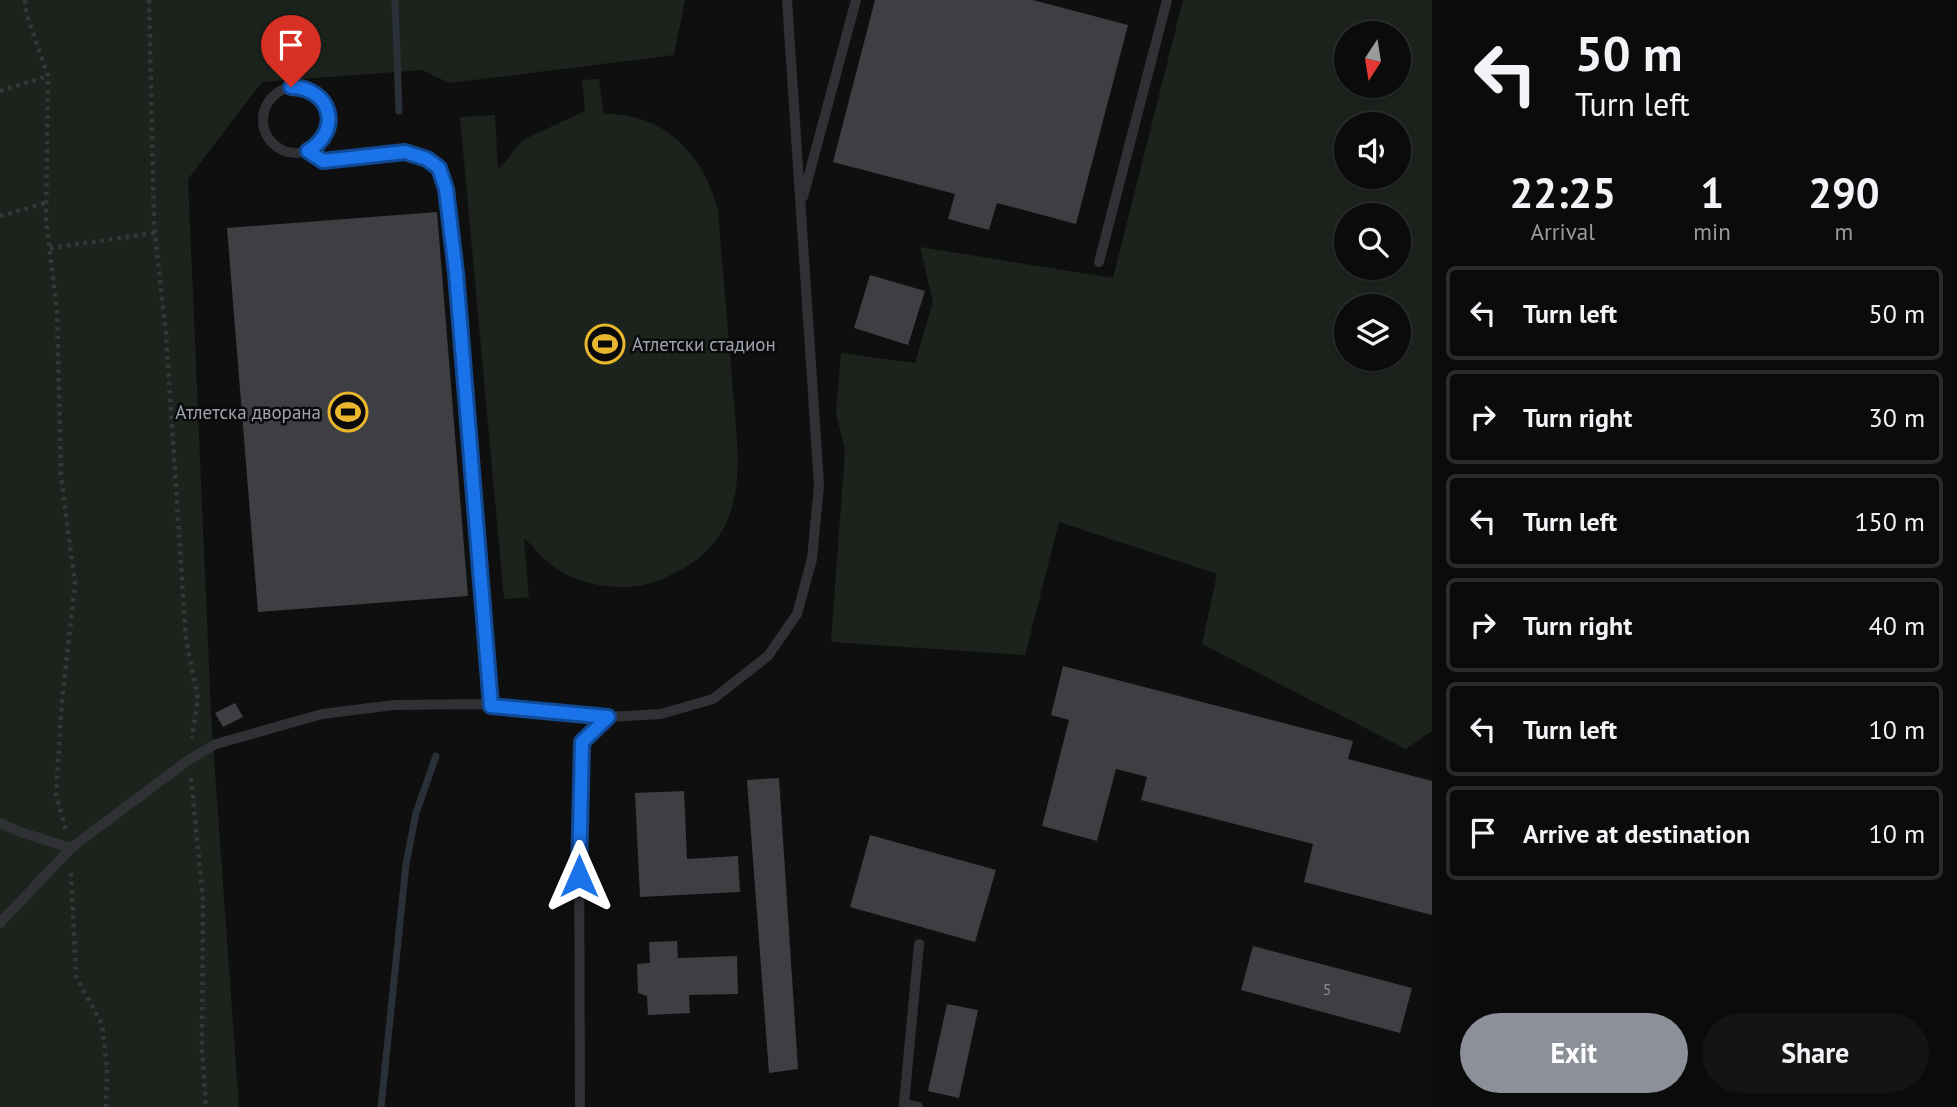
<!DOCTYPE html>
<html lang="en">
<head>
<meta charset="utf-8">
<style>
  body { margin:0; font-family:"PT Sans",sans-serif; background:#141415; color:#f1f3f6; height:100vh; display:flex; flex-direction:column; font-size:26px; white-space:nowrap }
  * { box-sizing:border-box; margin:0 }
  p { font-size:23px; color:#9a9b9d }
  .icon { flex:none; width:38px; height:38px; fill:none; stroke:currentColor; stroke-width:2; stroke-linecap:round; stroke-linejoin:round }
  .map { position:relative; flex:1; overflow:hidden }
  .drawer { display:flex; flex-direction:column; background:#0b0b0c; width:525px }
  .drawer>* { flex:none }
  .top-card { background:#0b0b0c; color:#f1f3f6; overflow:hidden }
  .needle { width:46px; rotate:192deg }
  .tools { position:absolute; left:1334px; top:21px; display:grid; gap:14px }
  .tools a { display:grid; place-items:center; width:77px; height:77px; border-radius:50%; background:#0b0b0c; box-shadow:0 4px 10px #0003,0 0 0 2px #2b2b2d; font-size:35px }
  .pin { position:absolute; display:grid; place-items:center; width:60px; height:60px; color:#fff; margin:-72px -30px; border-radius:50% 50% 50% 0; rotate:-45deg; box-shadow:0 0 7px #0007 }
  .pin .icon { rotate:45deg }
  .me { position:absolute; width:77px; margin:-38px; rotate:0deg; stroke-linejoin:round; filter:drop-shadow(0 0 5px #0008) }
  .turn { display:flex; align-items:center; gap:24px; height:147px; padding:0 28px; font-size:32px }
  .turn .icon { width:91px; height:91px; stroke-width:2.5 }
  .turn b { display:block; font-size:49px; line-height:60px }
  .eta { display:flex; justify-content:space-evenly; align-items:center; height:119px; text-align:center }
  .eta b { font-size:42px; font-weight:800; line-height:49px }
  .cta { display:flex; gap:14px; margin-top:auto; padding:14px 28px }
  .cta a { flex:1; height:80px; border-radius:42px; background:#8c9099; color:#fff; font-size:28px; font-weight:800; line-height:80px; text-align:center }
  .cta a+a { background:#141415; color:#f1f3f6 }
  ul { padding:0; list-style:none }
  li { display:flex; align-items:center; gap:21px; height:94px; margin:0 14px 10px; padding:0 14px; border:4px solid #2b2b2d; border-radius:10px }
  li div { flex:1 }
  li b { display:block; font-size:26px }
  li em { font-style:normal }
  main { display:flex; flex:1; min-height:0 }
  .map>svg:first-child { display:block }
  .green { fill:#1c231d; fill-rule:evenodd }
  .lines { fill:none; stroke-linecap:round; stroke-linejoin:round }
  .stream { stroke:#293038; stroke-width:7 }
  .building { fill:#3e3f43 }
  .path { stroke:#36373c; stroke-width:4.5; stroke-dasharray:3.5 5; stroke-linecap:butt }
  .service { stroke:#303135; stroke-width:10 }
  .route-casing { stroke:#114b97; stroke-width:18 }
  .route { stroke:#1a73e8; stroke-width:12 }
  .labels { text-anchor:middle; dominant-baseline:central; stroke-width:5; stroke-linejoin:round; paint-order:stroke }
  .number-label { font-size:16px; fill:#888b96 }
  .poi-label { font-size:19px; fill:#a0a4b1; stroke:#0a0a0b; text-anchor:start }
</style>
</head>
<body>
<main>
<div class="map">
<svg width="1432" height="1107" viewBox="0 0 1432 1107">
  <rect width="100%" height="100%" fill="#0f0f10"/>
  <!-- green -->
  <g class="green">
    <path d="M0,0H685L674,55L449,83L422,70L262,82L188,179L211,714L239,1107H0Z"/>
    <path d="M1183,0H1432V731L1406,749L1202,644L1217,574L1059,522L1025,655L831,642L845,451L836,413L841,353L915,363L933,302L920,247L1113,278ZM1398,33V86H1346V33ZM1398,124V177H1346V124ZM1346,215H1398V268H1346ZM1346,306H1398V359H1346Z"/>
    <path d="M599,79L604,114C665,113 703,154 718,210C722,263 727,316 731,369C738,461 760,546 651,583C621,593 574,584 550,564C540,556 533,546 524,538L529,597L504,599L460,117L495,115L498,170L523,140L585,111L582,80Z"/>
  </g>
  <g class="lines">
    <!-- stream -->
    <g class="stream">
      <path d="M395,0L399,111"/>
      <path d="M381,1107L406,864L416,813L436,756"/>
    </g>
  </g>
  <!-- building -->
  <g class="building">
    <path d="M875,0H1033L1128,25L1076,224L997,203L989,230L948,219L955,194L833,162Z"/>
    <path d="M437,212L468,596L258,612L227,228Z"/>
    <path d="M870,275L925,291L908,345L854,328Z"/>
    <path d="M1063,666L1353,741L1348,759L1432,781V915L1304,882L1313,844L1141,800L1147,777L1116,769L1097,841L1042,826L1069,720L1051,715Z"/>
    <path d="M235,703L243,717L223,727L215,713Z"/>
    <path d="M779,778L798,1069L769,1073L747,780Z"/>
    <path d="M684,791L687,859L738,856L740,892L640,897L635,793Z"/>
    <path d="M870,835L996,870L975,942L850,907Z"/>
    <path d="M677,941L678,958L737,956L738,994L689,995L690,1013L648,1015L647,996L638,993L637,964L650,963L649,942Z"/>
    <path d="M1253,946L1412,988L1400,1033L1241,990Z"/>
    <path d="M947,1004L978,1010L959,1098L928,1091Z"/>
  </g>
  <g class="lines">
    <!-- path -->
    <g class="path">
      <path d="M25,0L26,13L48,76L46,220L57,310L61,476L75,584L62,700L56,795L66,830"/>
      <path d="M149,0L154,224L166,334L186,640L198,699L192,738"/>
      <path d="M0,91L48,76"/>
      <path d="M0,216L46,203"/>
      <path d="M50,248L155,233"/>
      <path d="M191,778L203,899L202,1049L206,1107"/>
      <path d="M71,873L76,977L102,1024L107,1069L106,1107"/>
    </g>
    <!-- service -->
    <g class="service">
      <circle cx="296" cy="120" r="33"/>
      <path d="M308,151L323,161L405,152L427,159L439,168L446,189L456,273L491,706"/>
      <path d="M803,197L856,0"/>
      <path d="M1099,262L1167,0"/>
      <path d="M0,823L20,832L71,848"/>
      <path d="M0,923L71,848L190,759L216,744L322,714L394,705L480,704L608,717L661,714L713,699L768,656L797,614L812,559L819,485L787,0"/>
      <path d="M580,1107L579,823L582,742L608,717"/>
      <path d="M918,1107L904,1104L919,944"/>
    </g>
  </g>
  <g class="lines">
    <defs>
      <path id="route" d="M291,87C331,88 343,130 308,151L323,161L405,152L427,159L439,168L446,189L456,273L491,706L608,717L582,742L579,876"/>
    </defs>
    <!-- route casing -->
    <use href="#route" class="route-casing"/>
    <!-- route -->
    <use href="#route" class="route"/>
  </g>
  <!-- icons -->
  <defs>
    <symbol id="stadium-ring" viewBox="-11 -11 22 22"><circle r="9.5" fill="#0a0a0b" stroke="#e9b72e" stroke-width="1.5"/><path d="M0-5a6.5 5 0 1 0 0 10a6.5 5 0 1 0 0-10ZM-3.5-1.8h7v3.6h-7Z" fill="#e9b72e"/></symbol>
  </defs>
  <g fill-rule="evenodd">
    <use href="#stadium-ring" x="583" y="322" width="44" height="44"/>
    <use href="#stadium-ring" x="326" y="390" width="44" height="44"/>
  </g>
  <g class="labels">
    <!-- number labels -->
    <g class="number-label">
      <text x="1327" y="989">5</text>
    </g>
    <!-- poi labels -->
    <g class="poi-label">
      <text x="632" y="344">Атлетски стадион</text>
      <text x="321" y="412" text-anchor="end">Атлетска дворана</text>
    </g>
  </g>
</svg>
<div class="tools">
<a><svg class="needle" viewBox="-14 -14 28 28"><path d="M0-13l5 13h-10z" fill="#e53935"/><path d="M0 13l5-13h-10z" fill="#9a9b9d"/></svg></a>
<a><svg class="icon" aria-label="sound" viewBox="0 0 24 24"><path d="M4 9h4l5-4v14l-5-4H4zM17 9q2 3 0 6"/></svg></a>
<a><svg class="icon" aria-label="search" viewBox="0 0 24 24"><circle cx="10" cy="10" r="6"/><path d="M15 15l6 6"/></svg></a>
<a><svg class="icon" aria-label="layers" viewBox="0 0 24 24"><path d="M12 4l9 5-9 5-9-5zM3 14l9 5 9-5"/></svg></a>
</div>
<div class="pin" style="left:291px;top:87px;background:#d93025"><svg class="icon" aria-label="arrive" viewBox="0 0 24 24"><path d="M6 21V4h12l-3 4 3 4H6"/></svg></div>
<svg class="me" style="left:579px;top:876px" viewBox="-20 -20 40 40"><path d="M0-17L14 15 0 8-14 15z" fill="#1a73e8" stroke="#fff" stroke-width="4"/></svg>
</div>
<section class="drawer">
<div class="top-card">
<div class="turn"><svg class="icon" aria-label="left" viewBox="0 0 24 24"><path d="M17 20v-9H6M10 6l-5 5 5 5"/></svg><div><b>50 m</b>Turn left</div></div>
</div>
<div class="eta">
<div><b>22:25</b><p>Arrival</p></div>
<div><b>1</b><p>min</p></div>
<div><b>290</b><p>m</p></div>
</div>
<ul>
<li><svg class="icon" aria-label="left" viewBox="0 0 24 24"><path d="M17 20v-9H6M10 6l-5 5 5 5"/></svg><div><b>Turn left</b></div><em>50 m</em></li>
<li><svg class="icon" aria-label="right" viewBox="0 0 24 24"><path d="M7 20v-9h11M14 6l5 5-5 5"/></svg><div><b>Turn right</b></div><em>30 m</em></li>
<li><svg class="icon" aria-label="left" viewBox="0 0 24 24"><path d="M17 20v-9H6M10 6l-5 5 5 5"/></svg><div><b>Turn left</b></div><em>150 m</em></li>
<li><svg class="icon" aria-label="right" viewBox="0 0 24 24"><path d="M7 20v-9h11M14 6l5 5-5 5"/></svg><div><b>Turn right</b></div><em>40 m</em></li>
<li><svg class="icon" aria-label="left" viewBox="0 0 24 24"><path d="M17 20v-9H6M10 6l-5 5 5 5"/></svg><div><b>Turn left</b></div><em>10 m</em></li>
<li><svg class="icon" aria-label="arrive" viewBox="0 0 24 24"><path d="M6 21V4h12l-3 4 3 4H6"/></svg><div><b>Arrive at destination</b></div><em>10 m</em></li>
</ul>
<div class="cta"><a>Exit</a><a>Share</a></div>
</section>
</main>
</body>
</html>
